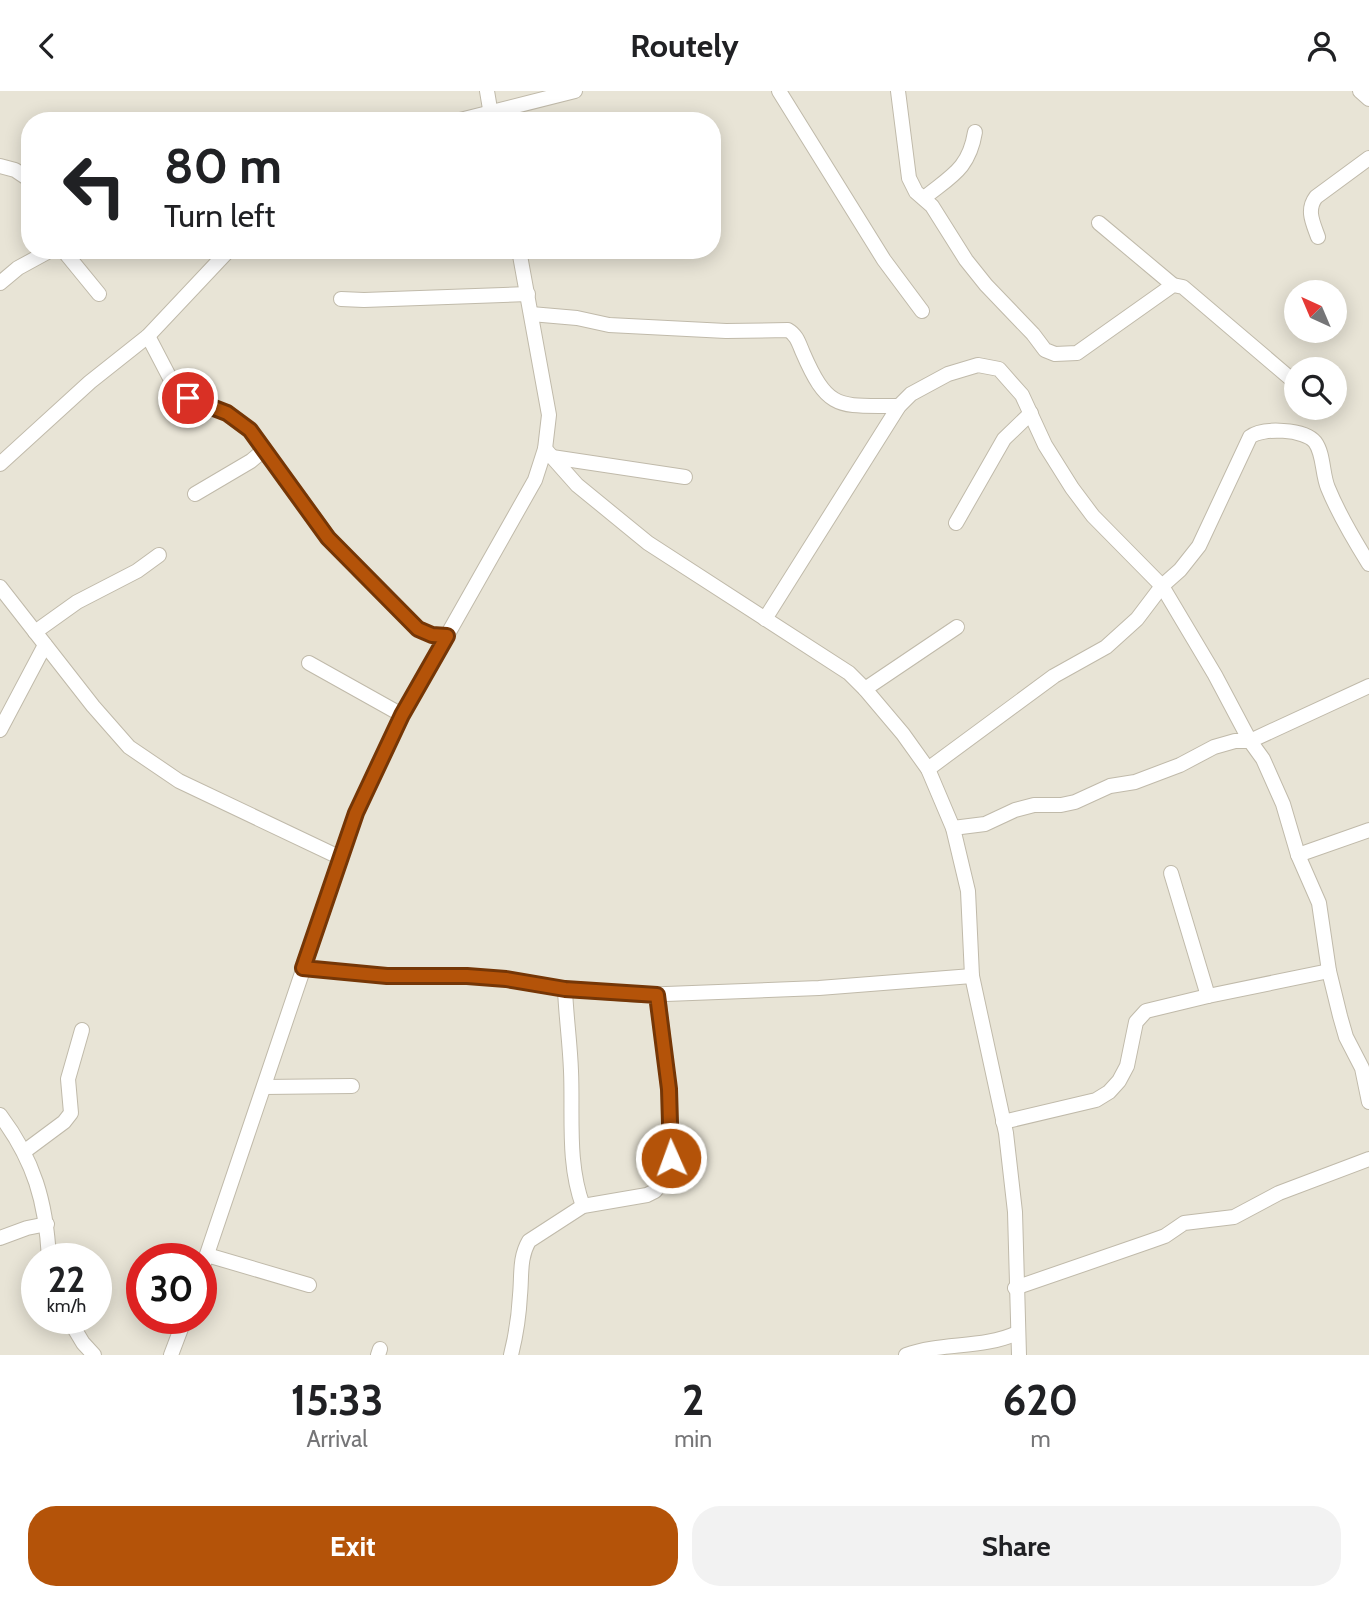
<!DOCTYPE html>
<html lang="en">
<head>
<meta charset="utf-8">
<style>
  body { margin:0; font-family:Cabin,sans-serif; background:#f2f2f2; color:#202124; height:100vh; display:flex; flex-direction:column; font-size:26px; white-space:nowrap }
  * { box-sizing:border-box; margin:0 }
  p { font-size:23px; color:#757577 }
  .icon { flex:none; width:38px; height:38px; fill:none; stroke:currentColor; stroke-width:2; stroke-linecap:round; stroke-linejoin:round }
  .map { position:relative; height:1264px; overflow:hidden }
  .details { display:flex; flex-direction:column; background:#fff; flex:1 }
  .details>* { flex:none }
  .guide { position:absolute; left:21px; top:21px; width:700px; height:147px; border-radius:28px; box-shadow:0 4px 18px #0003; background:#fff; color:#202124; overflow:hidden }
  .needle { width:46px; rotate:316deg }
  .fabs { position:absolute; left:1284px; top:189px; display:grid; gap:14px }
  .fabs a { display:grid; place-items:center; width:63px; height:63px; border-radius:50%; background:#fff; box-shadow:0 4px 18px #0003; font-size:35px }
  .speed { position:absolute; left:21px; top:1152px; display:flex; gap:14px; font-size:35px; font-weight:700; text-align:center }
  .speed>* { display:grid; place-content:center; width:91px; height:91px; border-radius:50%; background:#fff; box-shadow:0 4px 18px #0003; line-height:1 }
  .speed small { font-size:18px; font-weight:400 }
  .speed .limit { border:10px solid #d22; background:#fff; color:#111 }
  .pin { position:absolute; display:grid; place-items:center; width:60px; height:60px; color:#fff; margin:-30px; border:4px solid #fff; border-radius:50%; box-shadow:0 2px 7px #0007 }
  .me { position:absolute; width:77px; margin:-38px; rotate:358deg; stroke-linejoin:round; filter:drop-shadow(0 0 5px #0008) }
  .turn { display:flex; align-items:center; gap:24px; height:147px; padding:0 28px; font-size:32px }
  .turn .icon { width:91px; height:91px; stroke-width:2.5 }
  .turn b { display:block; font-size:49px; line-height:60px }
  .eta { display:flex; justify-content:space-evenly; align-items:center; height:119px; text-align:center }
  .eta b { font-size:42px; font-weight:700; line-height:49px }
  .button { display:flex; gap:14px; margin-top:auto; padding:14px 28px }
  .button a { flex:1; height:80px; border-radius:28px; background:#b45309; color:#fff; font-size:28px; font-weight:700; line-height:80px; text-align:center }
  .button a+a { background:#f2f2f2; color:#202124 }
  header { display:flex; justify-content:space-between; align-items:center; height:91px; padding:0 28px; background:#fff; font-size:32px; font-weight:700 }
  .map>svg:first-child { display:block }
  .residential { fill:#e8e4d6; fill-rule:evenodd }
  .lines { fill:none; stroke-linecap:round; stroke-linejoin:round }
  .street-casing { stroke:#c0baaa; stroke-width:16 }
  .street { stroke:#fff; stroke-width:14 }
  .route-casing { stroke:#753606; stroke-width:18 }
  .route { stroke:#b45309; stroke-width:12 }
</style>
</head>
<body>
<header><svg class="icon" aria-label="back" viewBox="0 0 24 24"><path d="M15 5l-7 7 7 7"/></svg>Routely<svg class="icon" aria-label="person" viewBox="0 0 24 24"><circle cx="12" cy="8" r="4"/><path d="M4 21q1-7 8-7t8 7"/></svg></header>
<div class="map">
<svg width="1369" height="1264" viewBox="0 0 1369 1264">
  <rect width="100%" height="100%" fill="#f4f1e8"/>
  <!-- residential -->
  <path class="residential" d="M0,0H1369V1264H0ZM30,30H712V159H30ZM1297,201H1335V240H1297ZM1297,278H1335V317H1297ZM37,1167H96V1227H37ZM142,1167H201V1227H142Z"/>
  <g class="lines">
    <defs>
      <g id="street">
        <path d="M487,0L492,30"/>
        <path d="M779,0L884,169L922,220"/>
        <path d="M898,0L909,87L916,101L932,115L966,169L986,194L1033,243L1045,259L1055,263L1077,262L1173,194L1183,196L1291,288"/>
        <path d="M1360,0L1369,8"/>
        <path d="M456,30L575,0"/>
        <path d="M0,75L15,79L30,89"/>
        <path d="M924,107C951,85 969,78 975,41"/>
        <path d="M1099,132L1173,194"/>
        <path d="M1318,146C1313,132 1306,119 1316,106L1369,67"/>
        <path d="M63,159L99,203"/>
        <path d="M0,192L18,177L51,159"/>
        <path d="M341,208L364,209L528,203"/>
        <path d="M531,223L577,227L609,234L726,240L788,239C797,244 799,253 803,262C829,322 840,314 899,315"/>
        <path d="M148,245L172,291L188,307L227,322L250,339L329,447L418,538L432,544L447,545"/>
        <path d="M545,358L577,394L648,452L849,582L865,598L903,643L928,678L953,737L968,800L972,885L1006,1042L1015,1121L1019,1264"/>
        <path d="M552,366L685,386"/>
        <path d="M0,373L90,291L148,245L229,159"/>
        <path d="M195,403L251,370L264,359"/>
        <path d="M956,432L1004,348L1031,322"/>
        <path d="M0,496L93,615L129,656L179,690L341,767"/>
        <path d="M765,528L899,315L911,303L948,283L978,274L999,278L1022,304L1045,354L1072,397L1093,425L1162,495L1215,584L1250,650L1263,668L1283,713L1298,764L1319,812L1329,880L1340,925L1346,946L1362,977L1369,1011"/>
        <path d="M35,541L77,511L137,480L159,464"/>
        <path d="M309,572L402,624"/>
        <path d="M865,598L957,536"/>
        <path d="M0,639L45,554"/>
        <path d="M928,678L1054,585L1106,556L1137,528L1162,495L1180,479L1199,455L1250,346C1262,336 1305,338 1315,351C1324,363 1322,383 1328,397C1339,424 1354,449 1369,473"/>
        <path d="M953,737L985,733L1015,719L1034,714H1061L1075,711L1110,695L1135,691L1180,674L1214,656L1235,650H1250L1369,595"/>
        <path d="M1298,764L1369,739"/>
        <path d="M1171,782L1208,905"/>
        <path d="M303,877L387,885H467L506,888L565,898L640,904L819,897L972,885"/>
        <path d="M565,898C566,925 570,952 571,980C573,1024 567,1072 583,1115"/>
        <path d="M264,996L352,995"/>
        <path d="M0,1024C34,1069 46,1111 49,1167"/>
        <path d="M1003,1031L1096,1009L1109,1001L1119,990L1127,975L1136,931L1146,920L1208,905L1329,880"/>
        <path d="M25,1060L64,1031L71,1022L68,988L82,939"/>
        <path d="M0,1147L27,1137L47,1133"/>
        <path d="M207,1164L309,1194"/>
        <path d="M201,1181L356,722L402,624L535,389L545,358L549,324L519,159"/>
        <path d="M1015,1197L1151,1150L1165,1145L1184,1132L1234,1126L1279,1102L1369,1068"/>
        <path d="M68,1227L83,1252L94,1264"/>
        <path d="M171,1264L185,1227"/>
        <path d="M378,1264L380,1258"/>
        <path d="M511,1264C516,1244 519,1224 520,1204C522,1185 519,1167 529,1150L583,1115L647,1104L655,1100L662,1091L669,1079L671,1067L669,998L658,904"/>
        <path d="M906,1264C942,1251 983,1258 1017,1242"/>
      </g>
    </defs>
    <!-- street casing -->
    <use href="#street" class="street-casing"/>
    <!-- street -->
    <use href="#street" class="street"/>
  </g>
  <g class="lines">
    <defs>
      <path id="route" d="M188,307L227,322L250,339L328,447L418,538L432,544L447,545L402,624L356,722L303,877L387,885H467L506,888L565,898L657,904L669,998L671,1067"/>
    </defs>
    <!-- route casing -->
    <use href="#route" class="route-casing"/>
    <!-- route -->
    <use href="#route" class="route"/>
  </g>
</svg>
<div class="fabs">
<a><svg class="needle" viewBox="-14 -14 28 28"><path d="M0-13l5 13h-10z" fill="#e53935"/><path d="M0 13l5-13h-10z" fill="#757577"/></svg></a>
<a><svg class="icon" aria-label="search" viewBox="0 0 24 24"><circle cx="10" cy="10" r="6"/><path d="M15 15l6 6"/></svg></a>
</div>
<div class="speed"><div>22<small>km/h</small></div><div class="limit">30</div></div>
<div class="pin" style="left:188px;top:307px;background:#d93025"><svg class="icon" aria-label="arrive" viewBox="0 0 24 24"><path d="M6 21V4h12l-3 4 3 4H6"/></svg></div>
<svg class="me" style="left:671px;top:1067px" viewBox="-20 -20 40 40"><circle r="17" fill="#b45309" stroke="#fff" stroke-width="3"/><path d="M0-11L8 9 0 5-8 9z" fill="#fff"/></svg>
<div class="guide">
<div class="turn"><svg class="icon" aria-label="left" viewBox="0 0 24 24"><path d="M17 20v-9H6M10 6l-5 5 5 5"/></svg><div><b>80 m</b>Turn left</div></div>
</div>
</div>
<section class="details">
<div class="eta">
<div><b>15:33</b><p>Arrival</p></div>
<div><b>2</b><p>min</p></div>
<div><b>620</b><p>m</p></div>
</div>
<div class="button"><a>Exit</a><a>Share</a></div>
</section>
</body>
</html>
